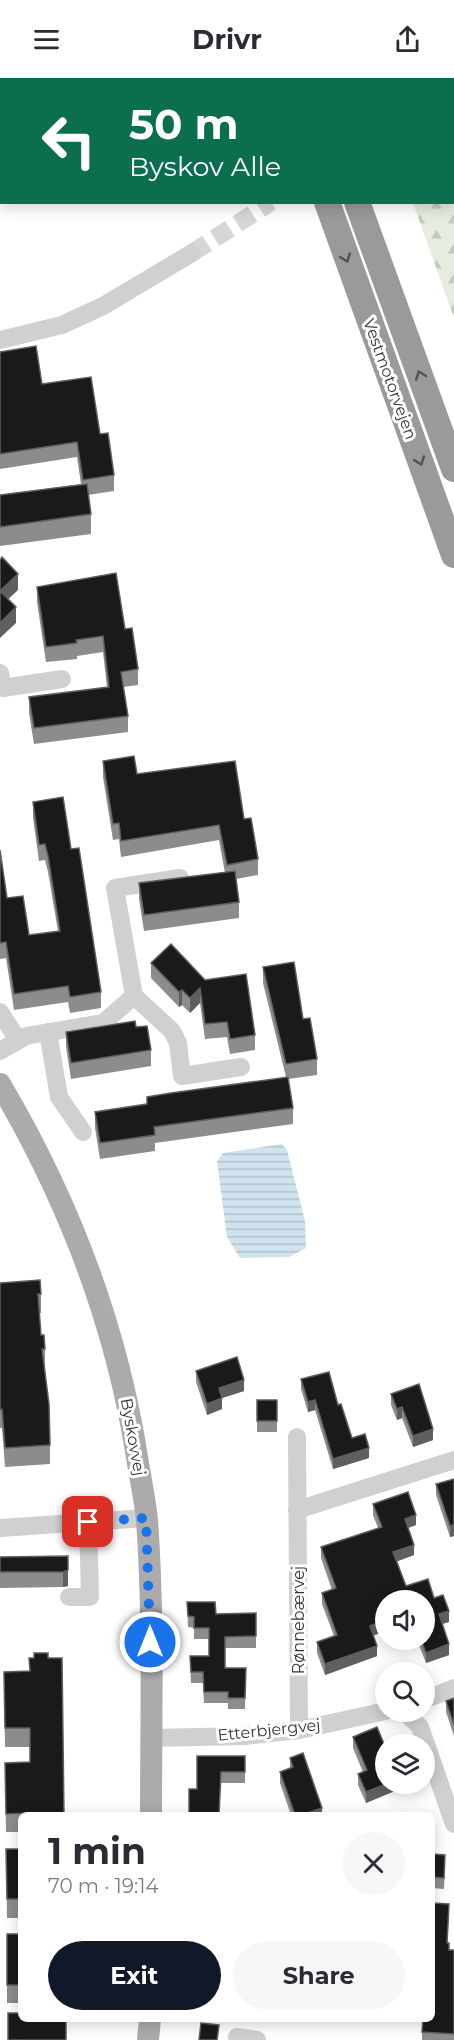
<!DOCTYPE html>
<html lang="en">
<head>
<meta charset="utf-8">
<style>
  body { margin:0; font-family:Montserrat,sans-serif; background:#f7f7f7; color:#2b2b33; height:100vh; display:flex; flex-direction:column; font-size:22px; white-space:nowrap }
  * { box-sizing:border-box; margin:0 }
  p { font-size:20px; color:#7c7c81 }
  .icon { flex:none; width:33px; height:33px; fill:none; stroke:currentColor; stroke-width:2; stroke-linecap:round; stroke-linejoin:round }
  .map { position:relative; flex:1; overflow:hidden }
  .sheet { position:absolute; left:18px; top:1734px; width:417px; height:210px; display:flex; flex-direction:column; background:#fff; border-radius:9px; box-shadow:0 3px 15px #0003 }
  .sheet>* { flex:none }
  .hud { position:absolute; left:0px; top:0px; width:454px; height:126px; box-shadow:0 3px 15px #0003; background:#0b6e4f; color:#fff; overflow:hidden }
  .buttons { position:absolute; left:375px; top:1512px; display:grid; gap:12px }
  .buttons a { display:grid; place-items:center; width:60px; height:60px; border-radius:50%; background:#fff; box-shadow:0 3px 15px #0003; font-size:30px }
  .pin { position:absolute; display:grid; place-items:center; width:51px; height:51px; color:#fff; margin:-26px; border-radius:12px; box-shadow:0 3px 9px #0006 }
  .me { position:absolute; width:66px; margin:-33px; rotate:0deg; stroke-linejoin:round; filter:drop-shadow(0 0 4px #0008) }
  .turn { display:flex; align-items:center; gap:21px; height:126px; padding:0 30px; font-size:27px }
  .turn .icon { width:78px; height:78px; stroke-width:2.5 }
  .turn b { display:block; font-size:42px; line-height:51px }
  .round { display:grid; place-items:center; flex:none; width:63px; height:63px; border-radius:32px; background:#f7f7f7 }
  .overview { display:flex; align-items:center; justify-content:space-between; height:102px; padding:0 30px }
  h1 { font-size:36px; font-weight:700; line-height:45px }
  .primary-button { display:flex; gap:12px; margin-top:auto; padding:12px 30px }
  .primary-button a { flex:1; height:69px; border-radius:36px; background:#111827; color:#fff; font-size:24px; font-weight:700; line-height:69px; text-align:center }
  .primary-button a+a { background:#f7f7f7; color:#2b2b33 }
  header { display:flex; justify-content:space-between; align-items:center; height:78px; padding:0 30px; background:#fff; font-size:27px; font-weight:700 }
  .map>svg:first-child { display:block }
  .forest { fill:url(#forest-firs) }
  .water { fill:url(#water-rules) }
  .lines { fill:none; stroke-linecap:round; stroke-linejoin:round }
  .minor-tunnel { stroke:#d6d6d6; stroke-width:18; stroke-dasharray:18 9; stroke-linecap:butt }
  .minor { stroke:#d0d0d0; stroke-width:18 }
  .major { stroke:#ababab; stroke-width:22 }
  .highway { stroke:#9a9a9a; stroke-width:26 }
  .wall { fill:#8c8c8c }
  .shaded-wall { fill:#5f5f5f }
  .building { fill:#1a1a1a; stroke:#5f5f5f; stroke-width:1.5 }
  .oneway { stroke:#525252 }
  .route { stroke:#1a73e8; stroke-width:10; stroke-dasharray:0 18 }
  .labels { text-anchor:middle; dominant-baseline:central; stroke-width:6; stroke-linejoin:round; paint-order:stroke }
  .street-label { font-size:16px; fill:#333; stroke:#fff }
</style>
</head>
<body>
<header><svg class="icon" aria-label="menu" viewBox="0 0 24 24"><path d="M4 6h16M4 12h16M4 18h16"/></svg>Drivr<svg class="icon" aria-label="share" viewBox="0 0 24 24"><path d="M12 15V3M7 8l5-5 5 5M5 13v7h14v-7"/></svg></header>
<div class="map">
<svg width="454" height="1962" viewBox="0 0 454 1962">
  <defs>
    <pattern id="forest-firs" width="22" height="20" patternUnits="userSpaceOnUse" patternTransform="scale(1.5)"><rect width="22" height="20" fill="#e6ecdf"/><path d="M5 1l3.5 6h-7zM16 11l3.5 6h-7z" fill="#c6cbc0"/></pattern>
    <pattern id="water-rules" width="6" height="5" patternUnits="userSpaceOnUse" patternTransform="scale(1.5)"><rect width="6" height="5" fill="#cfe2ee"/><path d="M0 2.5h6" fill="none" stroke="#b2c2cd"/></pattern>
  </defs>
  <rect width="100%" height="100%" fill="#fff"/>
  <!-- forest -->
  <path class="forest" d="M369,0H454V240L413,125L453,124V2Z"/>
  <!-- water -->
  <path class="water" d="M282,1066L287,1072L305,1143L306,1170L289,1179L240,1180L227,1159L217,1083L223,1075Z"/>
  <g class="lines">
    <!-- minor-tunnel -->
    <path class="minor-tunnel" d="M192,175L271,124"/>
    <!-- minor -->
    <g class="minor">
      <path d="M453,12H454"/>
      <path d="M0,262L62,247L103,228L192,175"/>
      <path d="M0,595L3,610L62,601"/>
      <path d="M180,800L115,810L134,918L172,953L178,965L182,998L241,989"/>
      <path d="M0,934L18,962"/>
      <path d="M48,954L59,1019L83,1054"/>
      <path d="M0,973L26,958L103,945L134,918"/>
      <path d="M297,1359L299,1652"/>
      <path d="M297,1432L454,1382"/>
      <path d="M0,1450L146,1440"/>
      <path d="M69,1519H90L88,1444"/>
      <path d="M424,1622L454,1610"/>
      <path d="M405,1634L420,1649L454,1746"/>
      <path d="M151,1660L245,1658L299,1652L386,1633"/>
      <path d="M237,1959L257,1962"/>
    </g>
    <!-- major -->
    <g class="major">
      <path d="M0,1006C68,1121 116,1246 137,1379C140,1399 145,1421 147,1442C154,1539 151,1639 151,1737"/>
      <path d="M148,1962L150,1941"/>
    </g>
    <!-- highway -->
    <g class="highway">
      <path d="M281,0V2"/>
      <path d="M312,0V2"/>
      <path d="M327,124L454,477"/>
      <path d="M357,124L454,391"/>
    </g>
  </g>
  <!-- wall -->
  <g class="wall">
    <path d="M0,274L42,306L100,356L114,397V413L88,417L91,436V456L0,468V417L81,406L77,379L0,391Z"/>
    <path d="M37,509L125,551L138,591V607L123,609L128,638V654L34,666L29,635V619L107,609L103,574L77,578V581L46,584L37,524Z"/>
    <path d="M103,683L244,741L258,781V797L236,801L239,824V840L144,853L139,821V805L225,795L219,762L121,779L119,761L113,762L103,699Z"/>
    <path d="M33,724L71,771L101,914V930L70,935L68,924L14,932L6,880L0,881V772L7,820L29,857L58,853L48,794L45,782L39,783L33,740Z"/>
    <path d="M171,866L255,957V972L230,976L227,959L205,961L200,925L190,935L182,927L179,929L151,900V885Z"/>
    <path d="M263,889L303,941L317,981V997L288,1001L293,1030V1046L155,1065V1073L100,1081L95,1050V1034L147,1026L286,999L263,905Z"/>
    <path d="M136,949L151,972V988L71,1001L66,969V954Z"/>
    <path d="M0,1205L41,1216V1235H39L41,1257L45,1271V1290L50,1367V1386L5,1389L2,1350H0Z"/>
    <path d="M196,1293L244,1313L222,1320V1331L207,1337L196,1304Z"/>
    <path d="M301,1301L338,1327L352,1360L369,1380L333,1391L315,1332L308,1334L301,1311Z"/>
    <path d="M391,1316L433,1362L413,1369L402,1340L397,1342L391,1327Z"/>
    <rect x="257" y="1322" width="20" height="32"/>
    <path d="M454,1401V1458L450,1459L436,1417V1406Z"/>
    <path d="M373,1426L416,1447L408,1450L414,1477L397,1483L406,1508L434,1520L449,1544L442,1546L449,1577L426,1585L417,1562H424V1522H386L380,1550V1555L373,1557L377,1578L325,1597L317,1575V1564L334,1558L322,1526V1515L332,1512L321,1480V1469L378,1450L373,1437Z"/>
    <path d="M68,1478V1508L63,1509L0,1510V1479Z"/>
    <path d="M187,1524L216,1536L256,1535V1570H225V1590H246L245,1631H228V1625H204L203,1605H191L190,1578H209V1561H194V1550L188,1549Z"/>
    <path d="M48,1580L64,1737H21V1754H6L5,1685L30,1684V1669H5L4,1594L29,1593Z"/>
    <path d="M454,1620V1658L446,1634V1623Z"/>
    <path d="M353,1659L397,1706V1712L366,1725L358,1707V1696L363,1694L353,1670Z"/>
    <path d="M245,1678V1705H221L197,1711Z"/>
    <path d="M290,1680L322,1737H291L280,1705V1694L290,1691Z"/>
    <path d="M6,1771H21V1840H7Z"/>
    <path d="M432,1776L445,1788L444,1811L432,1810Z"/>
    <path d="M449,1837L447,1865L449,1872H454V1962H422V1954Z"/>
    <rect x="7" y="1856" width="14" height="69"/>
  </g>
  <!-- shaded-wall -->
  <g class="shaded-wall">
    <path d="M18,496V512L0,529V513Z"/>
    <path d="M16,529V545L0,560V545Z"/>
    <path d="M200,910V925L190,935V920Z"/>
    <path d="M182,912V927L179,929V914Z"/>
    <path d="M244,1302V1313L219,1321V1310Z"/>
    <path d="M222,1320V1331L207,1337V1326Z"/>
    <path d="M315,1322V1332L308,1334V1324Z"/>
    <path d="M402,1329V1340L397,1342V1331Z"/>
    <path d="M433,1351V1362L413,1369V1358Z"/>
    <path d="M369,1370V1380L333,1391V1381Z"/>
    <path d="M416,1437V1447L405,1451V1441Z"/>
    <path d="M454,1447V1458L450,1459V1448Z"/>
    <path d="M414,1467V1477L393,1485V1474Z"/>
    <path d="M68,1492V1508L63,1509V1494Z"/>
    <path d="M449,1533V1544L439,1547V1536Z"/>
    <path d="M386,1537V1548L380,1550V1555L370,1559V1548L378,1540Z"/>
    <path d="M449,1566V1577L426,1585V1575Z"/>
    <path d="M377,1568V1578L325,1597V1586Z"/>
    <path d="M386,1706H397V1712L366,1725V1714Z"/>
    <path d="M322,1730V1737H302Z"/>
  </g>
  <!-- building -->
  <g class="building">
    <path d="M36,268L42,306L91,299L100,356L108,355L114,397L83,402L77,364L0,376V274Z"/>
    <path d="M87,406L91,436L0,449V417Z"/>
    <path d="M2,479L18,496L0,513L16,529L0,545V482Z"/>
    <path d="M116,495L125,551L132,550L138,591L121,594L128,638L34,650L29,619L109,609L103,558L76,562L77,565L46,569L37,509Z"/>
    <path d="M134,678L137,696L235,683L244,741L251,740L258,781L227,787L219,747L121,763L119,745L113,746L103,683Z"/>
    <path d="M63,719L71,771L79,770L101,914L70,919L68,908L14,916L6,864L0,865V772L7,820L23,818L29,857L60,853L48,778L45,766L39,767L33,724Z"/>
    <path d="M235,793L239,824L144,837L139,805Z"/>
    <path d="M171,866L205,902L246,896L255,957L230,961L227,944L205,946L200,910L190,920L182,912L179,914L151,885Z"/>
    <path d="M294,884L303,941L310,940L317,981L286,986L263,889Z"/>
    <path d="M135,943L136,949L147,948L151,972L71,985L66,954Z"/>
    <path d="M288,999L293,1030L154,1049L155,1057L100,1065L95,1034L147,1026V1019L171,1015Z"/>
    <path d="M40,1202L41,1216H38L41,1257H44L45,1271H42L49,1326L50,1367L5,1370L2,1331L0,1332V1205Z"/>
    <path d="M237,1279L244,1302L219,1310L222,1320L207,1326L196,1293Z"/>
    <path d="M329,1294L338,1327L341,1326L352,1360L365,1356L369,1370L333,1381L315,1322L308,1324L301,1301Z"/>
    <path d="M419,1306L433,1351L413,1358L402,1329L397,1331L391,1316Z"/>
    <rect x="257" y="1322" width="20" height="21"/>
    <path d="M454,1401V1447L450,1448L436,1406Z"/>
    <path d="M408,1414L416,1437L405,1441L414,1467L393,1474L406,1508L428,1501L434,1520L443,1517L449,1533L439,1536L449,1566L426,1575L421,1562H424V1522H386V1537L378,1540L380,1544L370,1548L377,1568L325,1586L317,1564L337,1557L322,1515L336,1510L321,1469L382,1449L373,1426Z"/>
    <path d="M68,1478V1492L63,1494H0V1479Z"/>
    <path d="M187,1524H215L216,1536L256,1535V1558L225,1559V1590H246L245,1620H228V1614H204L203,1594H191L190,1578H209V1550H194V1539L188,1538Z"/>
    <path d="M34,1575H48V1580H62L64,1737H31V1735L6,1736L5,1685L30,1684V1650H5L4,1594L30,1593L29,1580H34Z"/>
    <path d="M454,1620V1647L446,1623Z"/>
    <path d="M377,1649L386,1671V1706L366,1714L358,1696L367,1692L353,1659Z"/>
    <path d="M303,1675L322,1730L302,1737H295L280,1694L293,1689L290,1680Z"/>
    <path d="M197,1678H245V1694H221L219,1737H189V1711H197Z"/>
    <path d="M6,1771H21V1821H7Z"/>
    <path d="M432,1776L445,1777L444,1800L432,1799Z"/>
    <path d="M432,1825L449,1826L447,1865H449V1872H454V1956L422,1954L423,1941H432Z"/>
    <rect x="7" y="1856" width="14" height="51"/>
    <path d="M8,1935H21V1941H66V1962H8Z"/>
    <path d="M201,1945L219,1947L217,1962H199Z"/>
  </g>
  <!-- one-way arrows -->
  <defs><path id="oneway-chevron" d="M-2-3.5L2.5 0L-2 3.5" fill="none" stroke-width="1.6" stroke-linecap="round" stroke-linejoin="round" transform="scale(1.5)"/></defs>
  <g class="oneway">
    <use href="#oneway-chevron" transform="translate(346 180) rotate(70)"/>
    <use href="#oneway-chevron" transform="translate(420 297) rotate(-110)"/>
    <use href="#oneway-chevron" transform="translate(420 383) rotate(70)"/>
  </g>
  <g class="lines">
    <!-- route -->
    <path class="route" d="M88,1444L146,1440L150,1564"/>
  </g>
  <g class="labels">
    <!-- street labels -->
    <g class="street-label">
      <text transform="translate(390 301) rotate(70)">Vestmotorvejen</text>
      <text transform="translate(133 1359) rotate(80)">Byskovvej</text>
      <text transform="translate(298 1542) rotate(-90)">Rønnebærvej</text>
      <text transform="translate(269 1652) rotate(-6)">Etterbjergvej</text>
    </g>
  </g>
</svg>
<div class="buttons">
<a><svg class="icon" aria-label="sound" viewBox="0 0 24 24"><path d="M4 9h4l5-4v14l-5-4H4zM17 9q2 3 0 6"/></svg></a>
<a><svg class="icon" aria-label="search" viewBox="0 0 24 24"><circle cx="10" cy="10" r="6"/><path d="M15 15l6 6"/></svg></a>
<a><svg class="icon" aria-label="layers" viewBox="0 0 24 24"><path d="M12 4l9 5-9 5-9-5zM3 14l9 5 9-5"/></svg></a>
</div>
<div class="pin" style="left:88px;top:1444px;background:#d93025"><svg class="icon" aria-label="arrive" viewBox="0 0 24 24"><path d="M6 21V4h12l-3 4 3 4H6"/></svg></div>
<svg class="me" style="left:150px;top:1564px" viewBox="-20 -20 40 40"><circle r="17" fill="#1a73e8" stroke="#fff" stroke-width="3"/><path d="M0-11L8 9 0 5-8 9z" fill="#fff"/></svg>
<div class="hud">
<div class="turn"><svg class="icon" aria-label="left" viewBox="0 0 24 24"><path d="M17 20v-9H6M10 6l-5 5 5 5"/></svg><div><b>50 m</b>Byskov Alle</div></div>
</div>
<section class="sheet">
<div class="overview"><div><h1>1 min</h1><p>70 m · 19:14</p></div><a class="round"><svg class="icon" aria-label="close" viewBox="0 0 24 24"><path d="M6 6l12 12M18 6L6 18"/></svg></a></div>
<div class="primary-button"><a>Exit</a><a>Share</a></div>
</section>
</div>
</body>
</html>
